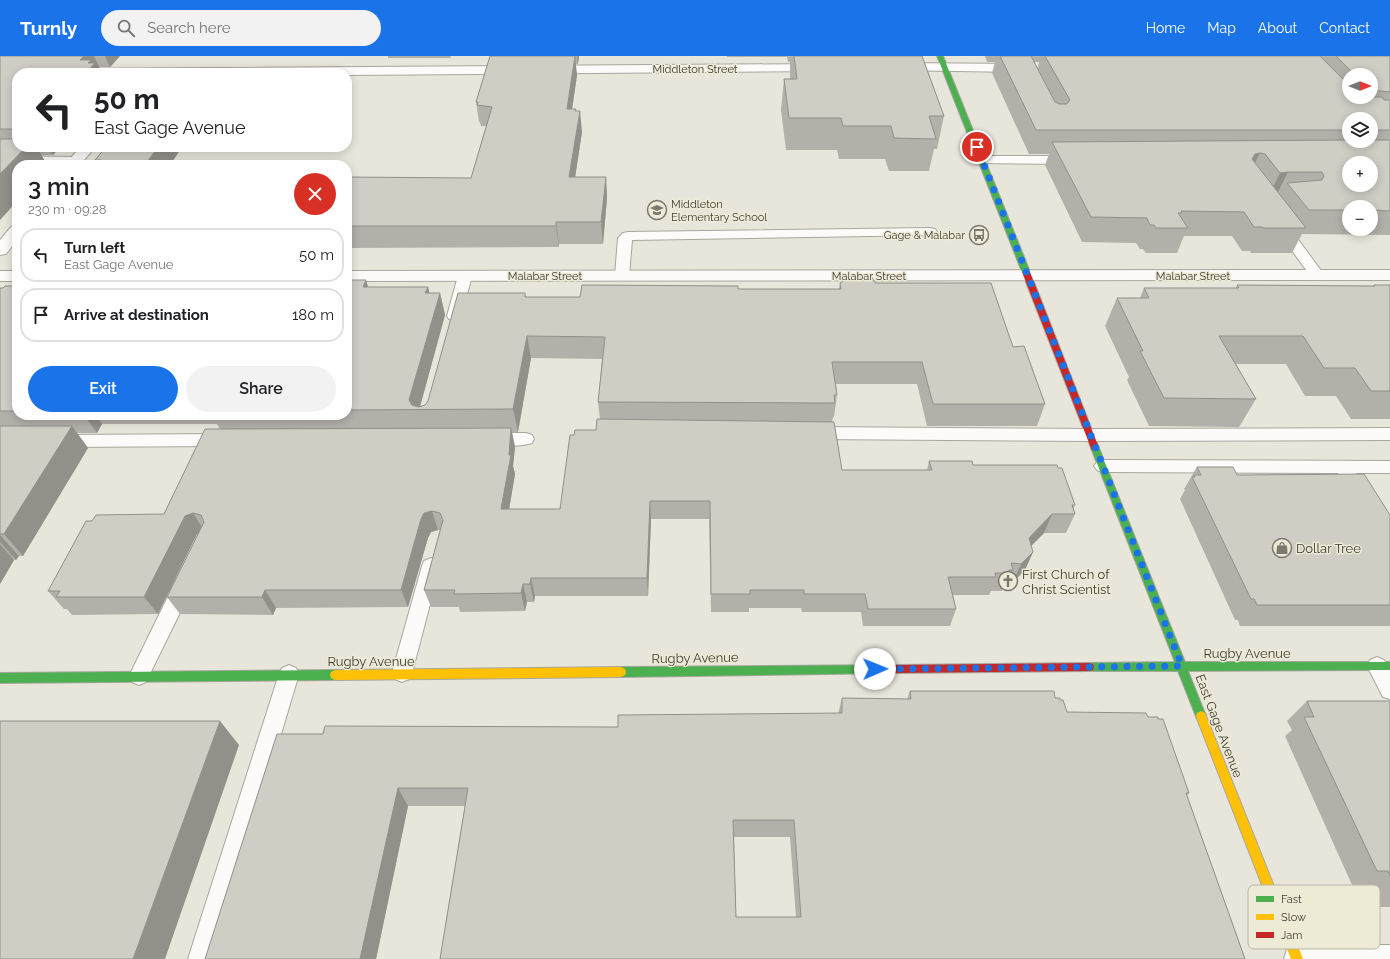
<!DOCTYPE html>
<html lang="en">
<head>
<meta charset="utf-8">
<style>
  body { margin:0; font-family:Raleway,sans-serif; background:#f2f2f2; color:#202124; height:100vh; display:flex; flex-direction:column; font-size:15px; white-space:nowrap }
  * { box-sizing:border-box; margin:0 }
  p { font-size:13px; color:#757577 }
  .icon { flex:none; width:22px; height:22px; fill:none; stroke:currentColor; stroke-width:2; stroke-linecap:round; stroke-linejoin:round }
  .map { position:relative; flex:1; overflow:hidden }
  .details { position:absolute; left:12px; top:104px; width:340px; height:260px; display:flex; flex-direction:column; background:#fff; border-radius:16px; box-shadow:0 2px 10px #0003 }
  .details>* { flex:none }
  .hud { position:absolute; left:12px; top:12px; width:340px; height:84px; border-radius:16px; box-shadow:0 2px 10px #0003; background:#fff; color:#202124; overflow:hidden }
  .needle { width:26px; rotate:90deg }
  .controls { position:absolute; left:1342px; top:12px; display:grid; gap:8px }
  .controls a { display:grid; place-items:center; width:36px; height:36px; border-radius:50%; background:#fff; box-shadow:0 2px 10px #0003; font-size:20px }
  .pin { position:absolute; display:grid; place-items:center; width:34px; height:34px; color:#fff; margin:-17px; border:2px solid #fff; border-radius:50%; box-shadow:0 1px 4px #0007 }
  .me { position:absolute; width:44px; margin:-22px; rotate:89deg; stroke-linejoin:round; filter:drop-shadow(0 0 3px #0008) }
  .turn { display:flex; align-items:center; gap:14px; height:84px; padding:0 16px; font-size:18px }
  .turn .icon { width:52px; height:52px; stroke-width:2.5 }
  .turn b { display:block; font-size:28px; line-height:34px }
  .round { display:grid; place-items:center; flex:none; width:42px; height:42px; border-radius:21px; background:#f2f2f2 }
  .headline { display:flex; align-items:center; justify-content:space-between; height:68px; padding:0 16px }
  h1 { font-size:24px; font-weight:600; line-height:30px }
  .button { display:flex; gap:8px; margin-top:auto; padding:8px 16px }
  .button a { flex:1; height:46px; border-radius:24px; background:#1a73e8; color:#fff; font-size:16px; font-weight:600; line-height:46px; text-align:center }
  .button a+a { background:#f2f2f2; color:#202124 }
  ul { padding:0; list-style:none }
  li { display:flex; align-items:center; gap:12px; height:54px; margin:0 8px 6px; padding:0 8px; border:2px solid #e0e0e0; border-radius:16px }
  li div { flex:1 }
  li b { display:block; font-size:15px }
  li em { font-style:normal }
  header { display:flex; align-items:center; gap:24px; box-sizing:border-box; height:56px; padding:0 20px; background:#1a73e8; color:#fff }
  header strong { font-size:19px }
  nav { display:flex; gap:22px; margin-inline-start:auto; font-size:14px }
  .search { width:280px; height:36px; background:#f2f2f2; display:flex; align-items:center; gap:10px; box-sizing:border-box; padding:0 14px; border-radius:22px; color:#757577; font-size:15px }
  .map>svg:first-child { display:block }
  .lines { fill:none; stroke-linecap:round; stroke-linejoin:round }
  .lane-casing { stroke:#a8a79e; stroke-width:2 }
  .street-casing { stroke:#a8a79e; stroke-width:2 }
  .fast-casing { stroke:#a8a79e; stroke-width:2 }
  .slow-casing { stroke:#a8a79e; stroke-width:2 }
  .jam-casing { stroke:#a8a79e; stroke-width:2 }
  .lane { fill:#fcfbfa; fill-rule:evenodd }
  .street { fill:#fcfbfa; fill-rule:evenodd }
  .fast { fill:#4caf50; fill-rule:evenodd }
  .slow { fill:#ffc107; fill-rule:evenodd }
  .jam { fill:#c62828; fill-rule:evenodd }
  .wall { fill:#b2b0a9; fill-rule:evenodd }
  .shaded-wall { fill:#919089 }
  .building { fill:#cfcdc4; stroke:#919089; fill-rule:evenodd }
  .route { stroke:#1a73e8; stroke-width:7; stroke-dasharray:0 12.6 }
  .labels { text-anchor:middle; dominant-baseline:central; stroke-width:3; stroke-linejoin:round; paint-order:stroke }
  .far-street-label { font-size:11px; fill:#3e3d35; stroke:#edead6 }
  .far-poi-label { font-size:11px; fill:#3e3d35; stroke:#edead6; text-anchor:start }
  .poi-label { font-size:13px; fill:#3e3d35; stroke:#edead6; text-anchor:start }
  .street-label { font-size:13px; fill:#3e3d35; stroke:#edead6 }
  .key { fill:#edead6; stroke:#b8b6a6; stroke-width:1 }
  .key-label { font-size:11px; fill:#3e3d35 }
</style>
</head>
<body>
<header>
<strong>Turnly</strong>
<div class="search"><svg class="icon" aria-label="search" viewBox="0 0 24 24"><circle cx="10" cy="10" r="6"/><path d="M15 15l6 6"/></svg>Search here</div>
<nav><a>Home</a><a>Map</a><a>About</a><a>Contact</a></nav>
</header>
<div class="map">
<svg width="1390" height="903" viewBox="0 0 1390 903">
  <rect width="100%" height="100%" fill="#e8e6db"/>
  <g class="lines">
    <defs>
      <g id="lane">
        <path d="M0,100L75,101L79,102L81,105L79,108L75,109L0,108Z"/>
        <path d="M982,100H1072L1076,101L1078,104L1076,107L1072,108L978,107L976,104L978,101Z"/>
        <path d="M1281,166L1286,167L1322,216L1324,219L1322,222L1317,223L1312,222L1274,170L1276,167Z"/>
        <path d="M930,172L935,173L937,176L935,179L632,184L629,220L627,223L622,224L617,223L615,220L618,182L623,177L628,176Z"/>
        <path d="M465,216L470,217L472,220L461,260L459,263L454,265L449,263L447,260L458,220L460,217Z"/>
        <path d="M811,371L1091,373L1390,372V384L1091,385L811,383L805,381L803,377L805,373Z"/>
        <path d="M489,377H526L532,379L534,383L532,387C520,391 495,391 483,387L481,383L483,379Z"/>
        <path d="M223,378L229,380L231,384L229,388L223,390L59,391L53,389L51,385L53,381L59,379Z"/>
        <path d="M1103,404L1390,405V417H1356L1369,438L1366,443L1360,445L1354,443L1338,417L1103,416L1097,414L1094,410L1097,406Z"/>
        <path d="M431,502L438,505L440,510L412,617L409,623L402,626L395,623L392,617L422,510L424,505Z"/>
        <path d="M184,520L191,522L194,528L146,626L139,629L132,626L129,620L132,614L177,522Z"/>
        <path d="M1377,601L1384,604L1390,614V643L1383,641L1367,610L1370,604Z"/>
        <path d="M289,609L296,612L299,618L214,903H188L279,618L282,612Z"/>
        <path d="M1296,889H1390V903H1284L1287,893Z"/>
      </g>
      <g id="street">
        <path d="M897,7L1023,8L1028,9L1029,12L1028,15L1023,16L892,14L891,11L892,8Z"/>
        <path d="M819,8L824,9L825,12L824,15L347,19V17H64L66,14L71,13Z"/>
        <path d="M80,91H95L80,109H65Z"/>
        <path d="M17,169V184L6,198L0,199V184L11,171Z"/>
        <path d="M1390,214V224L347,225V215Z"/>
        <rect x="0" y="215" width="17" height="10"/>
      </g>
      <g id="fast">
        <path d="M937,0H943L1030,216L1028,217H1024L1022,216Z"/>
        <path d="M1095,389L1099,392L1185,606H1390V614L1188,615L1206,660L1205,663L1201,665L1197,663L1178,615H1089L1085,614L1084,611L1085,608L1089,607L1175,606L1091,392Z"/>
        <path d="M896,609L900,610L901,613L900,616L896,617L621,621L617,619L616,616L617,613L621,611Z"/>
        <path d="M335,614L339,616L340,619L339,622L335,624L0,627V617Z"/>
      </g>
      <g id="slow">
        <path d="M621,611L625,613L626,616L625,619L621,621L335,624L331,622L330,619L331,616L335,614Z"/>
        <path d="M1201,655L1205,657L1206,660L1303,903H1291L1196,660L1197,657Z"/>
      </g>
      <g id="jam">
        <path d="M1026,214L1030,216L1099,392L1098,394H1092L1091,392L1022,216Z"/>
        <path d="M1089,607L1093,608L1094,611L1093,614L1089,615L896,617L892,616L891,613L892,610L896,609Z"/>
      </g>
    </defs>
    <!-- lane casing -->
    <use href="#lane" class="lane-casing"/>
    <!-- street casing -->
    <use href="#street" class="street-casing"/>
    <!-- fast casing -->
    <use href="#fast" class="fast-casing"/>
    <!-- slow casing -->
    <use href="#slow" class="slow-casing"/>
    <!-- jam casing -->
    <use href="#jam" class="jam-casing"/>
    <!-- lane -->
    <use href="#lane" class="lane"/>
    <!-- street -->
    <use href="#street" class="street"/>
    <!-- fast -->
    <use href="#fast" class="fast"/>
    <!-- slow -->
    <use href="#slow" class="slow"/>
    <!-- jam -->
    <use href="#jam" class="jam"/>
  </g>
  <!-- wall -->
  <g class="wall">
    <path d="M0,0H120L110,11H99L102,17H17V91H60L53,99H41L47,109H17V145L0,164Z"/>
    <path d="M388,0H451L450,2H388Z"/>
    <path d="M490,0H579L578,8H575L577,19L572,53L576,55L582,76L575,121H606L607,142L603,188H559V191L347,192V121L471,122L486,70H481L480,66H479L476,46Z"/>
    <path d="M727,0H922L944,60L937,93H934L929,115H889L885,103H839L837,94H786L781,54L784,23H790V6H788L787,1H727Z"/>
    <path d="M985,0H1390V179L1302,178L1292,197H1251L1250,195H1242L1232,180H1184L1177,197H1146L1143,193H1140L1136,187L1082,186L1045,109L1049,98H1029L992,17L995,6H987ZM1034,6H1039L1038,12ZM1349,19H1371V41H1349ZM1349,63H1371V85H1349ZM1349,151H1371V173H1349Z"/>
    <path d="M106,91H182L170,109H97L95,104Z"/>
    <path d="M347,224L368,231H428L429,237H440L445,259L420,351L425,349L525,237L526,241H580L738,233H839L840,227H875L1013,291L1045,348L1037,370H927L917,328H836L837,339L834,361H833L832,366L842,414H927L929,405L973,409L1075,449L1073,453L1075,458L1066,477H1044L1031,490L1033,496L1025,514L1013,526H1008L1005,532H1003L1002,535H991L989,539H953L956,553L950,570H863L861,556H802L801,552H749V556H711L709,463H651L648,540H535L534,546H527L525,555L460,556L459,551H431L424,534L440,474H438L431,476L428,482L408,551L276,552L273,559L180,558L167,541L198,478H197L158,558L72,559L67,553H64L48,535L92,465L164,458L220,373L217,368H102L97,377H77L88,392L23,500H19L16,504H14L0,528V232L17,230V359H347ZM531,302L602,303L598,346L600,363L596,374L574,379L560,453H509L515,418L513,410L515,391L512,376H518Z"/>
    <path d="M1237,229L1373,230L1374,229H1390V363H1351L1336,340H1305L1286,308H1236L1256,343L1239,371L1149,370L1127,324L1129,321L1105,270L1117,242H1140L1144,232H1236Z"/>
    <path d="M1197,411L1237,419L1390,459V570H1240L1238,564H1235L1180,443L1185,434L1184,433Z"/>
    <path d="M910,635L1055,642L1060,644L1067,656L1148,661L1189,737L1187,740L1245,903H440L465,750H408L376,903H205L323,678L618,671L838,658L842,642L907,643ZM734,781H790L796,861H736Z"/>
    <path d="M1307,645H1390V851H1372L1363,831H1353L1285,680L1292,674L1287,665Z"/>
  </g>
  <!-- shaded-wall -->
  <g class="shaded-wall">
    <path d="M84,0H94L102,17H86L80,4Z"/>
    <path d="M105,0H120L110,11Z"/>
    <path d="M575,0L577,19L569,74L567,53Z"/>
    <path d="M577,0H579L578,8Z"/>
    <path d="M576,53L578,70L580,55L582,76L572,142L569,121Z"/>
    <path d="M26,91H37L47,109H17V145L0,164V118Z"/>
    <path d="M48,91H60L53,99Z"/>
    <path d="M158,91H182L170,109H145Z"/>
    <path d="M1260,97L1248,121L1244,122L1255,98Z"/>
    <path d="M1288,116L1276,140L1268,141L1280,117Z"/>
    <path d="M606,121L607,142L603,188L601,166Z"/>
    <path d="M556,166L559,188V191L556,170Z"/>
    <path d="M366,224L373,246L363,231Z"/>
    <path d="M428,231L433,252L425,237Z"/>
    <path d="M440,237L445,259L419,354H412L409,344Z"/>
    <path d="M527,280L531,302L518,376L513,353Z"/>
    <path d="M84,359H96L102,368L97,377Z"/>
    <path d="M72,370L88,392L23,500L4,478Z"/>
    <path d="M511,372L515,391L513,410L515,418L506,472L501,453L509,399Z"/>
    <path d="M650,445L651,463L648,540L647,522Z"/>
    <path d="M432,455L438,474L431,476L428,482L408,551L401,534L421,463L424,457Z"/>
    <path d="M193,457L205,476L197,478L158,558L144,541L185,460Z"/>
    <path d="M1052,458L1044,477L1021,500L1029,482Z"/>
    <path d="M0,479L19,500L16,504L0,486Z"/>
    <path d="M0,488L14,504L0,528Z"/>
    <path d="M1033,496L1025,514L1013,526L1021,508Z"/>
    <path d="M531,522L535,540L534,546L530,528Z"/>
    <path d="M523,528L527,546L525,555L521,537Z"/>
    <path d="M265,534L276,552L273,559L262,541Z"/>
    <path d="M220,665L239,689L165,903H133Z"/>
    <path d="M398,732L408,750L376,903H360Z"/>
  </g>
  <!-- building -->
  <g class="building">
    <path d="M0,0H84L80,4H91L88,7H95L86,17H17V73H0Z"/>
    <path d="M490,0H575L567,53H576L575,55H580L569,121H606L601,166H556V170H347V121L471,122L492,51L477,49L478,46H476Z"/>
    <path d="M794,0H922L944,60H929L936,83L894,82L891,70H843L841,62H789L784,23H797Z"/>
    <path d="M1000,0H1031L1055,46L1059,48H1067L1070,44L1045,0H1320L1349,29V41H1382L1384,44H1390V74H1371V63H1349V74H1036Z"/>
    <path d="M1336,0H1390V36L1371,34V19H1355Z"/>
    <path d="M0,83H17V91H26L0,118Z"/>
    <path d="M1349,84V85H1371V84H1390V155L1371,154V151H1349V154H1309L1287,127L1322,124L1324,120L1322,116H1288L1280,117L1265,98L1260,97L1255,98L1252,103L1306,172H1264L1262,171H1254L1244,156L1181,155L1182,157H1178L1188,172H1156L1154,169H1150L1147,162L1091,161L1052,86ZM1349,107H1371V129H1349Z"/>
    <path d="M106,91H158L145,109H97L101,104H95Z"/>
    <path d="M853,220L872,221L875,227H991L1013,291L1024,290L1045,348H933L922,306H832L837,339H834L835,347L598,346L605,281L527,280L513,353L347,354V224H366L363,231H428L425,237H440L409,344L412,349L419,351L425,349L428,345L458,237H525V241H580L582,229L738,230V233H841L840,227Z"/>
    <path d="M1237,229L1375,230L1374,229H1390V335H1371L1355,312H1324L1303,280H1219L1256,343L1164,342L1140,295H1143L1117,242H1149L1144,232H1239Z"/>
    <path d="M5,230H17V355H0V232H3Z"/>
    <path d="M597,363L834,366L842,414H932L929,405H972L973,409H1057L1058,412H1062L1075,449H1072L1075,458H1052L1029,482L1033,496L1021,508L1011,507L1013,514H1009L1010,517H995L996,521H948L956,553H868L865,538H804V534H750V538H711L710,445H650L647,522H531L530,528H523L521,537L454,538L455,534H424L443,464L440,457L432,455L424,457L421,463L401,534H265L262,541H167L204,466L201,459L193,457L185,460L144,541H56L60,535H48L86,465H92L96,459L164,458L205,373L511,372L509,399H511L501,453H560L570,379H574L575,374H596Z"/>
    <path d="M0,370H72L4,478H0Z"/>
    <path d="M1197,411H1233L1237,419L1364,418L1390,459V549H1257L1254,543H1251L1192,421H1195L1194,419H1201Z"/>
    <path d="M910,635H1054L1055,642H1060V644H1063L1067,656L1146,657L1148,661H1158V663H1163L1189,737H1186L1245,903H440L468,732H398L360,903H205L277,678H323L325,670L618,671V659L842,657V642L911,643ZM733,764H794L801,861H736Z"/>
    <path d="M1307,645H1390V820L1388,815H1377L1304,661H1314Z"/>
    <path d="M0,665H220L133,903H0Z"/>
  </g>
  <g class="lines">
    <!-- route -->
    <path class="route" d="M875,613L1182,610L977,91"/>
  </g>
  <!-- icons -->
  <defs>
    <symbol id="school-ring" viewBox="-11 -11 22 22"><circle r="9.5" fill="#edead6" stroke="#7a786f" stroke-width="1.5"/><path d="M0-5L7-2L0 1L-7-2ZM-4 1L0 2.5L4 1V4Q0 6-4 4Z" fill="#7a786f"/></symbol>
    <symbol id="bus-ring" viewBox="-11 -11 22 22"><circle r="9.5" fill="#edead6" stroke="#7a786f" stroke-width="1.5"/><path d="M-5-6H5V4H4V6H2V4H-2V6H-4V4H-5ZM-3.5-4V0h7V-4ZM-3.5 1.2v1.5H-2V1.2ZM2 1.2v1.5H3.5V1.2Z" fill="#7a786f"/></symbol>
    <symbol id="shop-ring" viewBox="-11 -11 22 22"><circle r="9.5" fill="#edead6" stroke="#7a786f" stroke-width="1.5"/><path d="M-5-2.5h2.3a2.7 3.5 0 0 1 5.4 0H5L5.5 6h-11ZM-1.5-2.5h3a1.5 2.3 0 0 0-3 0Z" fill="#7a786f"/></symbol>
    <symbol id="church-ring" viewBox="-11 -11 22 22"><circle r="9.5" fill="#edead6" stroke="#7a786f" stroke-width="1.5"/><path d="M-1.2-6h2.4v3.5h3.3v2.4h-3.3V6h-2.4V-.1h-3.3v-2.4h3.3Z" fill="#7a786f"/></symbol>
  </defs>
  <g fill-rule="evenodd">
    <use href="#school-ring" x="646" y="143" width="22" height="22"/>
    <use href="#bus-ring" x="968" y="168" width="22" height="22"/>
    <use href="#shop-ring" x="1271" y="481" width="22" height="22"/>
    <use href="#church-ring" x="997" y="514" width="22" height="22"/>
  </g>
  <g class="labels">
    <!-- far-street labels -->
    <g class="far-street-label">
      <text x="695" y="13">Middleton Street</text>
      <text x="545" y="220">Malabar Street</text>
      <text x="869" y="220">Malabar Street</text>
      <text x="1193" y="220">Malabar Street</text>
    </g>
    <!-- far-poi labels -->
    <g class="far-poi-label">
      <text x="671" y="148">Middleton<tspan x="671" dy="13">Elementary School</tspan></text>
      <text x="965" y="179" text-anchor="end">Gage &amp; Malabar</text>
    </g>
    <!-- poi labels -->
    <g class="poi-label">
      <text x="1296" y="492">Dollar Tree</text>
      <text x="1022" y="518">First Church of<tspan x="1022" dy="15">Christ Scientist</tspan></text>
    </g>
    <!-- street labels -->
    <g class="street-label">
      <text x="1247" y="597">Rugby Avenue</text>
      <text transform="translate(695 602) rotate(-1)">Rugby Avenue</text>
      <text x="371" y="605">Rugby Avenue</text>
      <text transform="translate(1219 670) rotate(69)">East Gage Avenue</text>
    </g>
  </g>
  <!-- legend -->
  <rect x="1248" y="829" width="132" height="64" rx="6" class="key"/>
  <rect x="1256" y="840" width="18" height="6" fill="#4caf50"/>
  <rect x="1256" y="858" width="18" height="6" fill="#ffc107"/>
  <rect x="1256" y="876" width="18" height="6" fill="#c62828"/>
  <g class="key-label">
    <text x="1281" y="847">Fast</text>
    <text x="1281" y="865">Slow</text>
    <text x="1281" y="883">Jam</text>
  </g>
</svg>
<div class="controls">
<a><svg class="needle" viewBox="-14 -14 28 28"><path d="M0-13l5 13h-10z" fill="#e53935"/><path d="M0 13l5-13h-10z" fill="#757577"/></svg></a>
<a><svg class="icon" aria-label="layers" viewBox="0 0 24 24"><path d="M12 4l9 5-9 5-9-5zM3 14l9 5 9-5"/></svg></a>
<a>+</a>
<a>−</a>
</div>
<div class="pin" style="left:977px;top:91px;background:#d93025"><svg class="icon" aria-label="arrive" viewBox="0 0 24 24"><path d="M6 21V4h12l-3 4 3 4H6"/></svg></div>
<svg class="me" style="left:875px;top:613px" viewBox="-20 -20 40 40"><circle r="19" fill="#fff"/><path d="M0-13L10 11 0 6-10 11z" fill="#1a73e8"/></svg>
<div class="hud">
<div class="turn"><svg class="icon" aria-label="left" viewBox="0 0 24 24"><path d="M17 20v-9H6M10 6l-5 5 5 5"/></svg><div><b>50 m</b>East Gage Avenue</div></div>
</div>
<section class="details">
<div class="headline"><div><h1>3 min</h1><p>230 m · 09:28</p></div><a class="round" style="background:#d93025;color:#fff"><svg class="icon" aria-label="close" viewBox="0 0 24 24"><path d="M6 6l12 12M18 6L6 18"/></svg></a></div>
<ul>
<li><svg class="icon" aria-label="left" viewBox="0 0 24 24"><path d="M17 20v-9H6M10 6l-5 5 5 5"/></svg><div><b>Turn left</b><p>East Gage Avenue</p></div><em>50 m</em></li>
<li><svg class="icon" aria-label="arrive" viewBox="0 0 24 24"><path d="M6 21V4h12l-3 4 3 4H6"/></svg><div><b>Arrive at destination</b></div><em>180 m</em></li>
</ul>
<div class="button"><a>Exit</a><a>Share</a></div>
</section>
</div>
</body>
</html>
